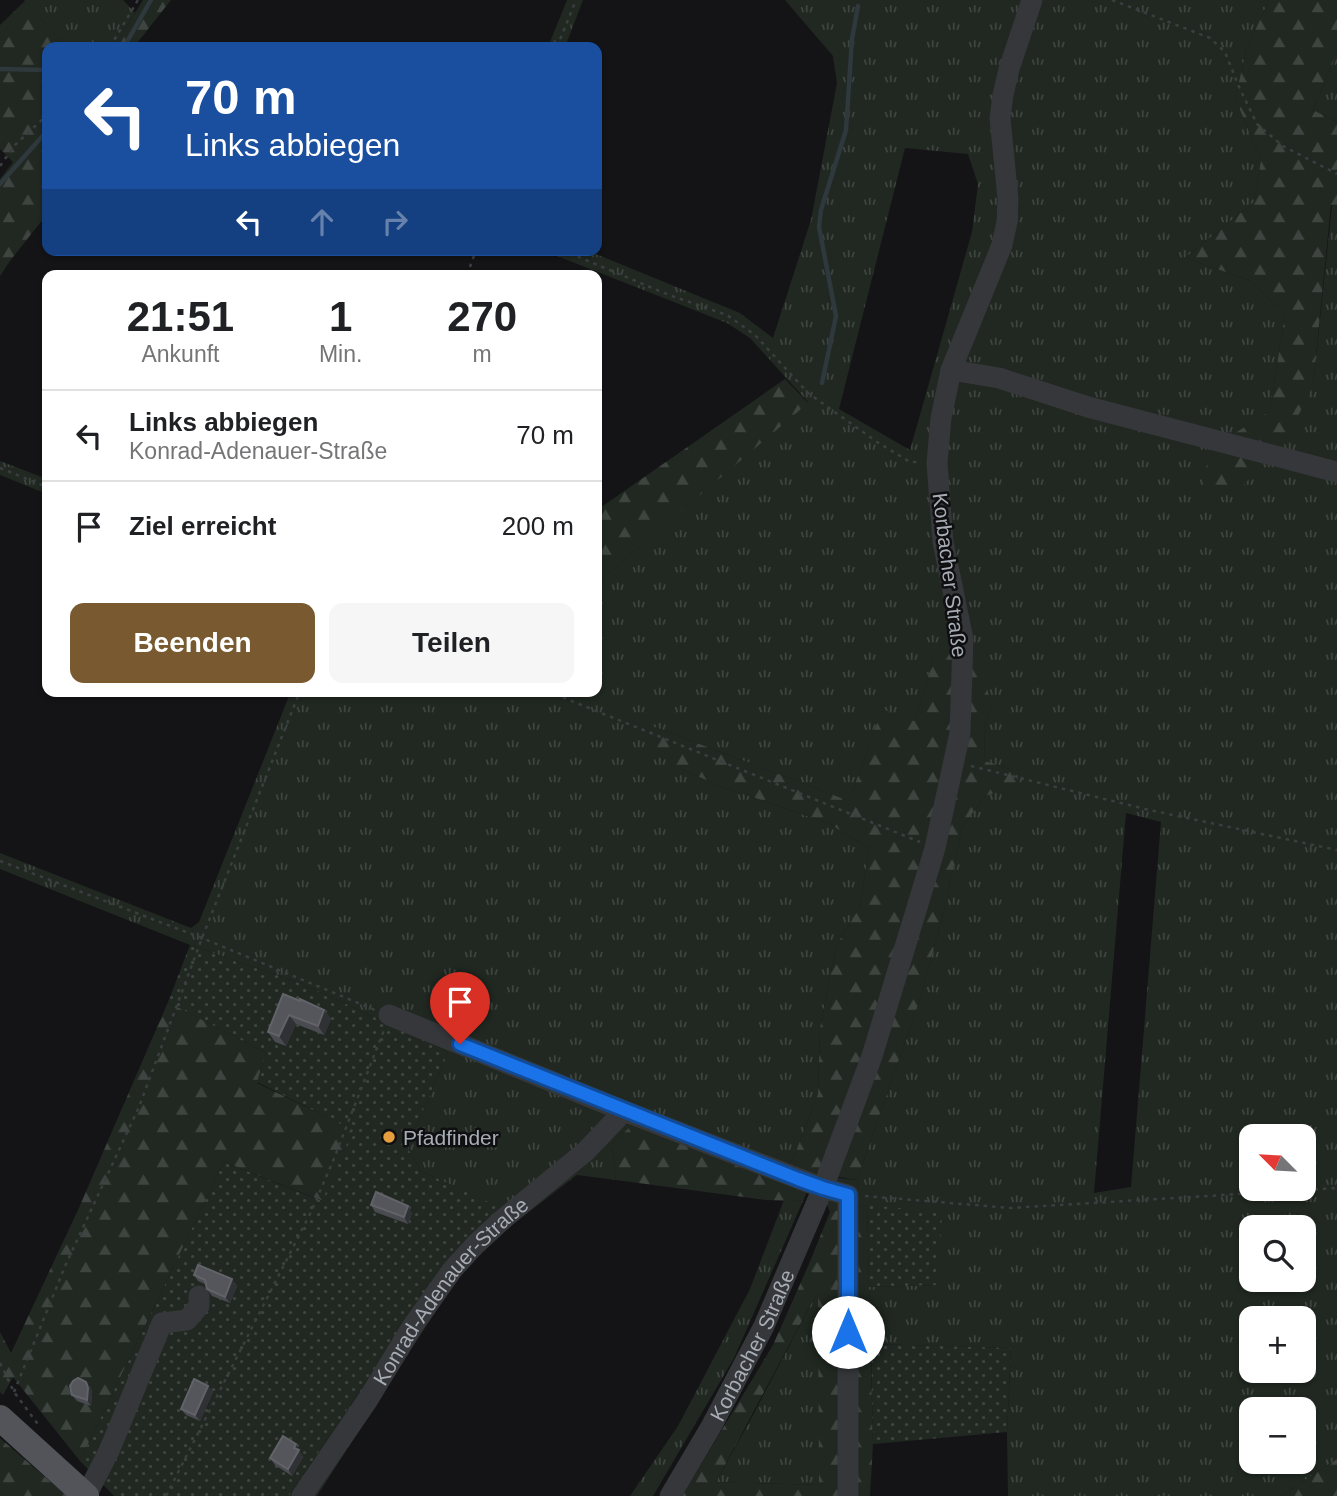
<!DOCTYPE html>
<html lang="de">
<head>
<meta charset="utf-8">
<style>
  body { margin:0; font-family:Helvetica,sans-serif; background:#f6f6f6; color:#202124; height:100vh; display:flex; flex-direction:column; font-size:26px; white-space:nowrap }
  * { box-sizing:border-box; margin:0 }
  p { font-size:23px; color:#757577 }
  .icon { flex:none; width:38px; height:38px; fill:none; stroke:currentColor; stroke-width:2; stroke-linecap:round; stroke-linejoin:round }
  .map { position:relative; flex:1; overflow:hidden }
  .side { position:absolute; left:42px; top:270px; width:560px; height:427px; display:flex; flex-direction:column; background:#fff; border-radius:14px; box-shadow:0 2px 5px #0004 }
  .side>* { flex:none }
  .guide { position:absolute; left:42px; top:42px; width:560px; height:214px; border-radius:14px; box-shadow:0 2px 5px #0004; background:#1a4fa0; color:#fff; overflow:hidden }
  .needle { width:46px; rotate:294deg }
  .fabs { position:absolute; left:1239px; top:1124px; display:grid; gap:14px }
  .fabs a { display:grid; place-items:center; width:77px; height:77px; border-radius:14px; background:#fff; box-shadow:0 2px 5px #0004; font-size:35px }
  .pin { position:absolute; display:grid; place-items:center; width:60px; height:60px; color:#fff; margin:-72px -30px; border-radius:50% 50% 50% 0; rotate:-45deg; box-shadow:0 0 7px #0007 }
  .pin .icon { rotate:45deg }
  .me { position:absolute; width:77px; margin:-38px; rotate:0deg; stroke-linejoin:round; filter:drop-shadow(0 0 5px #0008) }
  .turn { display:flex; align-items:center; gap:24px; height:147px; padding:0 28px; font-size:32px }
  .turn .icon { width:91px; height:91px; stroke-width:2.5 }
  .turn b { display:block; font-size:49px; line-height:60px }
  .lanes { display:flex; align-items:center; height:66px; padding:0 28px; background:#0003; justify-content:center; gap:35px; direction:ltr }
  .lanes .off { opacity:.35 }
  .eta { display:flex; justify-content:space-evenly; align-items:center; height:119px; text-align:center }
  .eta b { font-size:42px; font-weight:700; line-height:49px }
  .primary-button { display:flex; gap:14px; margin-top:auto; padding:14px 28px }
  .primary-button a { flex:1; height:80px; border-radius:14px; background:#79592f; color:#fff; font-size:28px; font-weight:700; line-height:80px; text-align:center }
  .primary-button a+a { background:#f6f6f6; color:#202124 }
  ul { padding:0; list-style:none }
  li { display:flex; align-items:center; gap:21px; height:91px; padding:0 28px; border-top:2px solid #e0e0e0 }
  li div { flex:1 }
  li b { display:block; font-size:26px }
  li em { font-style:normal }
  .map>svg:first-child { display:block }
  .grass { fill:url(#grass-tufts); fill-rule:evenodd }
  .forest { fill:url(#forest-firs); fill-rule:evenodd }
  .park { fill:url(#park-dots) }
  .lines { fill:none; stroke-linecap:round; stroke-linejoin:round }
  .stream { stroke:#2e383d; stroke-width:4.5 }
  .path { stroke:#3b3e41; stroke-width:2.5; stroke-dasharray:3.5 5; stroke-linecap:butt }
  .minor { stroke:#35373a; stroke-width:21 }
  .major { stroke:#525459; stroke-width:26 }
  .wall { fill:#4a4b51 }
  .shaded-wall { fill:#303135 }
  .building { fill:#54565b; stroke:#616369; stroke-width:2 }
  .route-casing { stroke:#114b97; stroke-width:18 }
  .route { stroke:#1a73e8; stroke-width:12 }
  .poi-dot { fill:#e59e3d; stroke:#0f0f11; stroke-width:2.5 }
  .labels { text-anchor:middle; dominant-baseline:central; stroke-width:5; stroke-linejoin:round; paint-order:stroke }
  .street-label { font-size:21px; fill:#a7acb5; stroke:#0f0f11 }
  .poi-label { font-size:21px; fill:#a7acb5; stroke:#0f0f11; text-anchor:start }
</style>
</head>
<body>
<div class="map">
<svg width="1337" height="1496" viewBox="0 0 1337 1496">
  <defs>
    <pattern id="grass-tufts" width="24" height="20" patternUnits="userSpaceOnUse" patternTransform="scale(1.75)"><rect width="24" height="20" fill="#202821"/><path d="M3 7l-1-3M5 7V3M7 7l1-3M15 17l-1-3M17 17v-4M19 17l1-3" fill="none" stroke="#3e443f"/></pattern>
    <pattern id="forest-firs" width="22" height="20" patternUnits="userSpaceOnUse" patternTransform="scale(1.75)"><rect width="22" height="20" fill="#202821"/><path d="M5 1l3.5 6h-7zM16 11l3.5 6h-7z" fill="#3e443f"/></pattern>
    <pattern id="park-dots" width="8" height="8" patternUnits="userSpaceOnUse" patternTransform="scale(1.75)"><rect width="8" height="8" fill="#202821"/><path d="M2 2h.1M6 6h.1" fill="none" stroke="#3e443f" stroke-width="1.8" stroke-linecap="round"/></pattern>
  </defs>
  <rect width="100%" height="100%" fill="#141416"/>
  <!-- grass -->
  <g class="grass">
    <path d="M24,0H123L135,13L114,47H66Z"/>
    <path d="M567,0H583L565,47H548Z"/>
    <path d="M785,0H1269L1247,48L1235,98L1261,160L1254,202L1185,258L1249,280L1285,313L1270,411L1210,450L1313,386L1332,205L1337,206V1459L1281,1496H1008L1007,1432L1011,1348L871,1344L869,1287L938,1285L867,1205L830,1212L814,1173L838,1178L857,1180L920,999L945,907L962,828L985,796L1013,770L985,761L984,729L992,705L933,661L914,721L882,710L849,801L655,727L681,769L720,786L828,823L869,848L860,907L836,946L820,1028L818,1094L793,1159L783,1167L639,1109L631,1126L612,1144L616,1180L577,1175L512,1225L461,1272L317,1496H289L446,1262L498,1207L421,1171L407,1147L448,1053L436,1045L302,984L190,945L0,869V853L191,928L199,922L291,691H597V583L808,402L750,338L727,323L542,250H586L740,313L773,338L811,220L837,83L833,56ZM905,148L968,154L978,184L972,232L910,450L839,409ZM1126,813L1161,822L1131,1187L1094,1193ZM1251,1136H1304V1188H1251ZM1251,1227H1304V1279H1251ZM1251,1318H1304V1370H1251ZM1251,1409H1304V1461H1251Z"/>
    <path d="M1337,53V122L1313,110Z"/>
    <path d="M0,461L47,479V494L0,475Z"/>
    <path d="M784,1200L803,1201L734,1358L653,1496H630L678,1426L750,1289Z"/>
    <path d="M819,1289L820,1485L716,1482L753,1415Z"/>
  </g>
  <!-- forest -->
  <g class="forest">
    <path d="M143,0H171L134,47H114Z"/>
    <path d="M1269,0H1337V53L1313,110L1337,122V206L1331,205L1313,386L1288,436L1241,488L1203,485L1210,449L1270,411L1285,313L1249,280L1185,258L1254,202L1261,160L1235,98L1247,48Z"/>
    <path d="M25,1L66,47H47V214L10,261L0,276V179L13,162L0,149V25Z"/>
    <path d="M785,379L808,403L597,583V510Z"/>
    <path d="M975,648L992,706L984,729L985,761L1013,770L1020,785L985,796L962,828L945,907L920,999L857,1180L815,1173L803,1201L766,1200L616,1180L612,1144L631,1126L639,1109L783,1167L793,1159L818,1094L820,1028L836,946L860,907L869,848L828,823L720,786L681,769L650,743L655,727L849,801L882,709L914,721L933,661L946,653Z"/>
    <path d="M168,1002L266,1053L257,1083L354,1130L323,1201L224,1162L80,1461L13,1377L3,1395L0,1392V1332L11,1353L78,1210Z"/>
    <path d="M867,1205L873,1444L870,1496H682L773,1345L809,1264L830,1212ZM818,1291L819,1485L716,1482Z"/>
    <path d="M0,1438L67,1496H0Z"/>
    <path d="M1337,1459V1496H1281Z"/>
  </g>
  <!-- park -->
  <g class="park">
    <path d="M190,945L302,984L436,1045L448,1053L407,1147L421,1171L499,1207L446,1262L289,1496H114L80,1461L224,1162L322,1201L353,1130L257,1082L266,1053L168,1002Z"/>
    <path d="M867,1205L942,1212L938,1285L869,1287Z"/>
    <path d="M871,1344L1011,1348L1007,1432L873,1444Z"/>
  </g>
  <g class="lines">
    <!-- stream -->
    <g class="stream">
      <path d="M124,47L151,0"/>
      <path d="M0,69L47,70"/>
      <path d="M0,184L47,131"/>
      <path d="M822,383L836,316L819,227L821,210L846,130L852,39L858,6"/>
    </g>
    <!-- path -->
    <g class="path">
      <path d="M1112,0L1210,38L1225,52L1239,87L1257,124L1283,146L1337,174"/>
      <path d="M110,47L138,0"/>
      <path d="M557,47L576,0"/>
      <path d="M0,166L15,145L47,115"/>
      <path d="M562,250L669,295L727,315L755,335L808,393L877,442L910,462H920"/>
      <path d="M467,275L476,250"/>
      <path d="M0,468L47,487"/>
      <path d="M547,691L920,842"/>
      <path d="M971,766L1145,809L1337,850"/>
      <path d="M0,861L202,938L375,1010"/>
      <path d="M865,1196L1011,1208L1337,1188"/>
      <path d="M0,1363L14,1392L40,1427"/>
      <path d="M14,1392L66,1264L139,1107L202,938L300,691"/>
      <path d="M166,1496L311,1212L333,1161L384,1030"/>
    </g>
    <!-- minor -->
    <g class="minor">
      <path d="M951,370L999,378L1088,407L1337,472"/>
      <path d="M389,1015L624,1111L823,1188L848,1195V1496"/>
      <path d="M86,1496L109,1451L162,1323L187,1320L199,1306V1296"/>
      <path id="s1" d="M302,1496L367,1401L412,1327L453,1269L476,1244L502,1220L586,1151L624,1111"/>
      <path id="s2" d="M670,1496L712,1425L764,1326L823,1188L872,1056L935,848L960,733L963,639L943,542L937,463L941,418L951,370L1002,245L1007,222L1008,199L1000,118L1003,95L1009,69L1032,0"/>
    </g>
    <!-- major -->
    <path class="major" d="M0,1418L86,1496"/>
  </g>
  <!-- wall -->
  <g class="wall">
    <path d="M283,994L324,1010L331,1019L324,1035L296,1024L286,1046L275,1042L268,1032Z"/>
    <path d="M371,1205L412,1213L408,1224L375,1212Z"/>
    <path d="M194,1275L237,1286L230,1303L212,1296L207,1289V1285L198,1281Z"/>
    <path d="M86,1382L91,1388L92,1394L91,1406L77,1401L72,1395Z"/>
    <path d="M208,1386L213,1392L200,1421L186,1415L181,1409Z"/>
    <path d="M300,1451V1452L303,1457L292,1476L275,1465L270,1458Z"/>
  </g>
  <!-- shaded-wall -->
  <g class="shaded-wall">
    <path d="M324,1010L331,1019L324,1035L318,1026Z"/>
    <path d="M289,1015L296,1024L286,1046L279,1036Z"/>
    <path d="M408,1206L412,1213L408,1224L404,1217Z"/>
    <path d="M232,1279L237,1286L230,1303L225,1297Z"/>
    <path d="M86,1382L91,1388L92,1394L91,1406L87,1400Z"/>
    <path d="M208,1386L213,1392L200,1421L195,1415Z"/>
    <path d="M296,1444L303,1457L292,1476L288,1469L294,1448Z"/>
  </g>
  <!-- building -->
  <g class="building">
    <path d="M283,994L300,1001V999L324,1010L318,1026L289,1015L279,1036L268,1032Z"/>
    <path d="M376,1192L408,1206L404,1217L371,1205Z"/>
    <path d="M198,1265L232,1279L225,1297L207,1289L205,1280L194,1275Z"/>
    <path d="M78,1378L86,1382L88,1388L87,1400L72,1395L70,1386L73,1381Z"/>
    <path d="M194,1379L208,1386L195,1415L181,1409Z"/>
    <path d="M283,1436L296,1444L294,1448L299,1450L288,1469L270,1458Z"/>
  </g>
  <g class="lines">
    <defs>
      <path id="route" d="M460,1044L798,1179L823,1188L848,1195V1332"/>
    </defs>
    <!-- route casing -->
    <use href="#route" class="route-casing"/>
    <!-- route -->
    <use href="#route" class="route"/>
  </g>
  <!-- markers -->
  <circle class="poi-dot" cx="389" cy="1137" r="7"/>
  <g class="labels">
    <!-- street labels -->
    <g class="street-label">
      <text transform="translate(950 575) rotate(83)">Korbacher Straße</text>
      <text stroke="none"><textPath href="#s1" startOffset="254">Konrad-Adenauer-Straße</textPath></text>
      <text stroke="none"><textPath href="#s2" startOffset="172">Korbacher Straße</textPath></text>
    </g>
    <!-- poi labels -->
    <g class="poi-label">
      <text x="403" y="1137">Pfadfinder</text>
    </g>
  </g>
</svg>
<div class="fabs">
<a><svg class="needle" viewBox="-14 -14 28 28"><path d="M0-13l5 13h-10z" fill="#e53935"/><path d="M0 13l5-13h-10z" fill="#757577"/></svg></a>
<a><svg class="icon" aria-label="search" viewBox="0 0 24 24"><circle cx="10" cy="10" r="6"/><path d="M15 15l6 6"/></svg></a>
<a>+</a>
<a>−</a>
</div>
<div class="pin" style="left:460px;top:1044px;background:#d93025"><svg class="icon" aria-label="arrive" viewBox="0 0 24 24"><path d="M6 21V4h12l-3 4 3 4H6"/></svg></div>
<svg class="me" style="left:848px;top:1332px" viewBox="-20 -20 40 40"><circle r="19" fill="#fff"/><path d="M0-13L10 11 0 6-10 11z" fill="#1a73e8"/></svg>
<div class="guide">
<div class="turn"><svg class="icon" aria-label="left" viewBox="0 0 24 24"><path d="M17 20v-9H6M10 6l-5 5 5 5"/></svg><div><b>70 m</b>Links abbiegen</div></div>
<div class="lanes"><svg class="icon" aria-label="left" viewBox="0 0 24 24"><path d="M17 20v-9H6M10 6l-5 5 5 5"/></svg><svg class="icon off" aria-label="ahead" viewBox="0 0 24 24"><path d="M12 20V5M6 11l6-6 6 6"/></svg><svg class="icon off" aria-label="right" viewBox="0 0 24 24"><path d="M7 20v-9h11M14 6l5 5-5 5"/></svg></div>
</div>
<section class="side">
<div class="eta">
<div><b>21:51</b><p>Ankunft</p></div>
<div><b>1</b><p>Min.</p></div>
<div><b>270</b><p>m</p></div>
</div>
<ul>
<li><svg class="icon" aria-label="left" viewBox="0 0 24 24"><path d="M17 20v-9H6M10 6l-5 5 5 5"/></svg><div><b>Links abbiegen</b><p>Konrad-Adenauer-Straße</p></div><em>70 m</em></li>
<li><svg class="icon" aria-label="arrive" viewBox="0 0 24 24"><path d="M6 21V4h12l-3 4 3 4H6"/></svg><div><b>Ziel erreicht</b></div><em>200 m</em></li>
</ul>
<div class="primary-button"><a>Beenden</a><a>Teilen</a></div>
</section>
</div>
</body>
</html>
